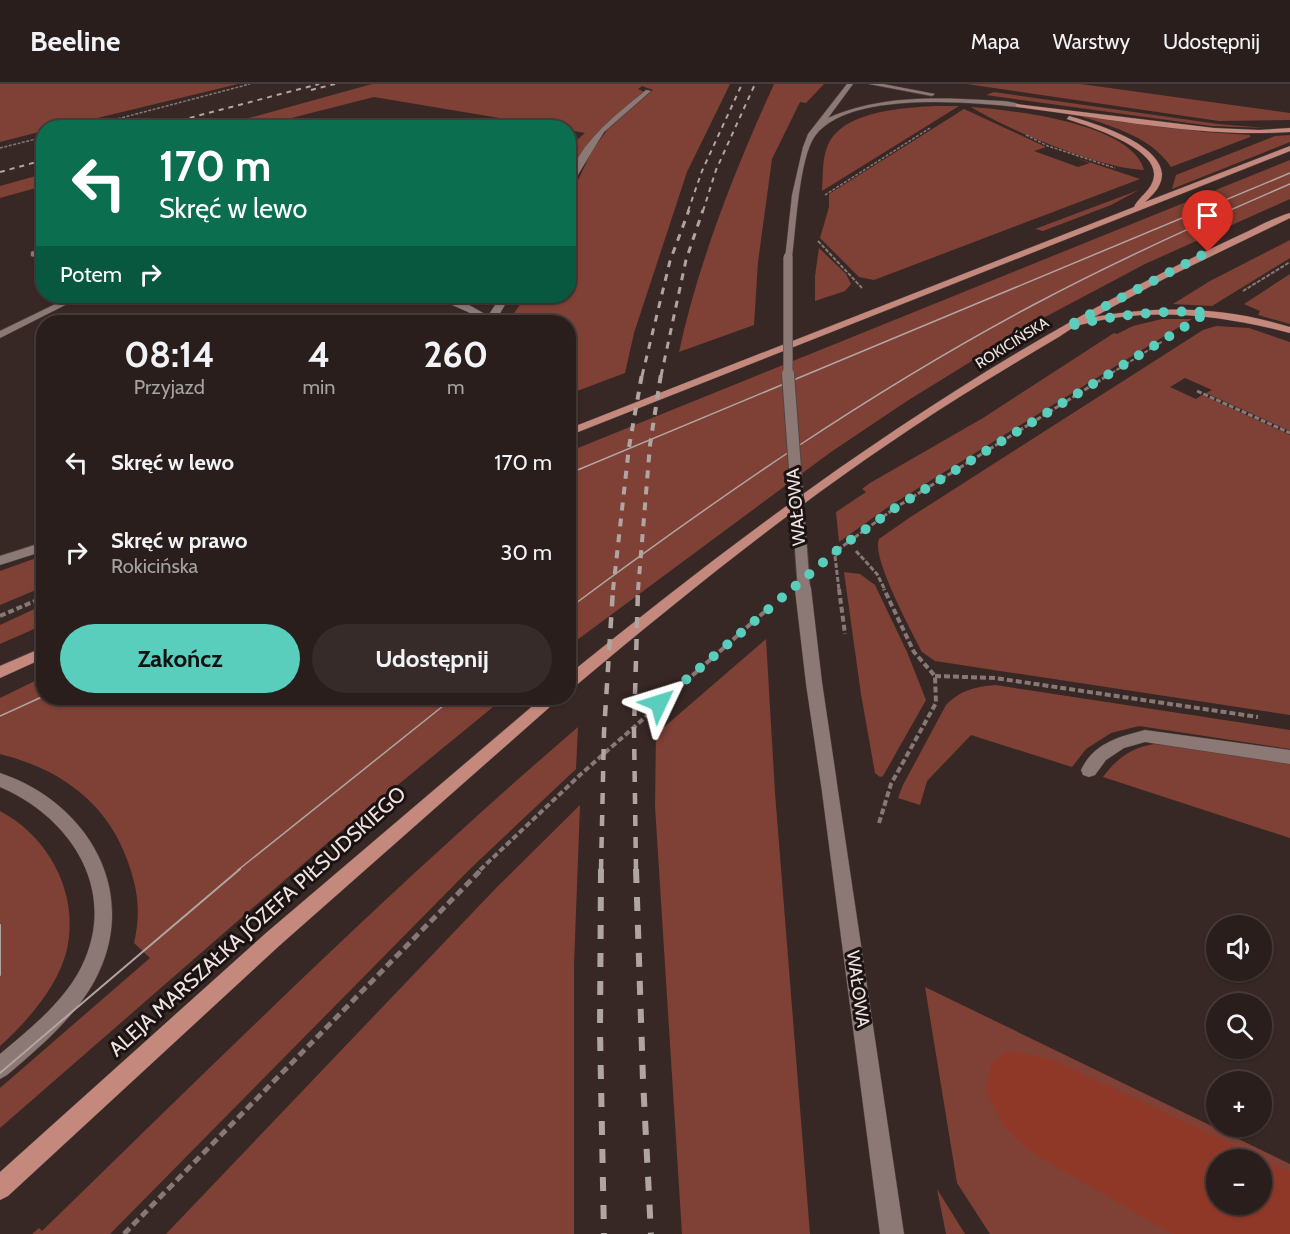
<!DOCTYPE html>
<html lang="pl">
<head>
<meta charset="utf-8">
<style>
  body { margin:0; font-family:Cabin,sans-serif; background:#362b29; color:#f1f3f6; height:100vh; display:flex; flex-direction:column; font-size:22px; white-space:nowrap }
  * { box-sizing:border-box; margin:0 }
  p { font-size:20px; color:#a5a2a3 }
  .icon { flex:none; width:33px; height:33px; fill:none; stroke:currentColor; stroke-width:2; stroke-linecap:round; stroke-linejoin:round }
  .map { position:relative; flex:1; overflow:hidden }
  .details { position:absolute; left:36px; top:231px; width:540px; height:390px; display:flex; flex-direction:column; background:#2a1e1c; border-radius:24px; box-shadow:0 2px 4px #0004,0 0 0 2px #463c3b }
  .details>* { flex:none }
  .hud { position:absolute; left:36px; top:36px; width:540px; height:183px; border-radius:24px; box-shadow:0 2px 4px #0004,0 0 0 2px #463c3b; background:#0b6e4f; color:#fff; overflow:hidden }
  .fabs { position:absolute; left:1206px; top:831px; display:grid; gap:12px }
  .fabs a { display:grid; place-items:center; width:66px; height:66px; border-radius:50%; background:#2a1e1c; box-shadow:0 2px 4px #0004,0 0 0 2px #463c3b; font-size:30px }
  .pin { position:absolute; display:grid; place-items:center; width:51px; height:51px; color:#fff; margin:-62px -26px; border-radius:50% 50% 50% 0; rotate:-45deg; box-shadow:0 0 6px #0007 }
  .pin .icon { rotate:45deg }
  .me { position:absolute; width:66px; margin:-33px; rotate:49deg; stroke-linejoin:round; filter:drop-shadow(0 0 4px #0008) }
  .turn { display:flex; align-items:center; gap:21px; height:126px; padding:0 24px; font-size:27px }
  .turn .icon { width:78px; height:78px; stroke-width:2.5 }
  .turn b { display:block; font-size:42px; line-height:51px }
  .then { display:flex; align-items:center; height:57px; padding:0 24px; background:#0003; gap:12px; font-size:22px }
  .eta { display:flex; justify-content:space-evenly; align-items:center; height:102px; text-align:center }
  .eta b { font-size:36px; font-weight:700; line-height:42px }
  .action { display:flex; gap:12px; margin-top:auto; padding:12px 24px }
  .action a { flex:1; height:69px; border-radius:36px; background:#5acebd; color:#111; font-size:24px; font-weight:700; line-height:69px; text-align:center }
  .action a+a { background:#362b29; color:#f1f3f6 }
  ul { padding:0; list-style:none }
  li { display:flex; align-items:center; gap:18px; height:90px; padding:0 24px }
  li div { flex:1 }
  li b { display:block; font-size:22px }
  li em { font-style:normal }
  header { display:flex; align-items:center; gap:36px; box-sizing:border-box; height:84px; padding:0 30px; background:#2a1e1c; border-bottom:2px solid #463c3b }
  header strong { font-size:28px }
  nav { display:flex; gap:33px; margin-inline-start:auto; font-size:21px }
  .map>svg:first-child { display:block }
  .green { fill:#7f4135; fill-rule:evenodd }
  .forest { fill:#903828; fill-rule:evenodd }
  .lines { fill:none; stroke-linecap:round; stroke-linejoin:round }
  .minor-casing { stroke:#514441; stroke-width:1 }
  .major-casing { stroke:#514441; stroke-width:1 }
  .path-far4 { stroke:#867876; stroke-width:1.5; stroke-dasharray:3 1.5; stroke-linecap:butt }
  .path-far3 { stroke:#867876; stroke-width:2; stroke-dasharray:4 1.5; stroke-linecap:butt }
  .path-far2 { stroke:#867876; stroke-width:3; stroke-dasharray:5 2; stroke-linecap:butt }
  .path-far1 { stroke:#867876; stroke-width:4; stroke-dasharray:6 3; stroke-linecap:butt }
  .path { stroke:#867876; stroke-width:5; stroke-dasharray:8 4.5; stroke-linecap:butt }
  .minor { fill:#8c7874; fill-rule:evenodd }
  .major { fill:#c5887c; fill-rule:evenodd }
  .tram-far1 { stroke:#b1a5a2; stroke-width:1.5 }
  .tram { stroke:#b1a5a2; stroke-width:2 }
  .rail-far4 { stroke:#b1a5a2; stroke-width:2; stroke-dasharray:5 5; stroke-linecap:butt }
  .rail-far3 { stroke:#b1a5a2; stroke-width:3; stroke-dasharray:7 7; stroke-linecap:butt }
  .rail-far2 { stroke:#b1a5a2; stroke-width:4; stroke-dasharray:8 8; stroke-linecap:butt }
  .rail-far1 { stroke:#b1a5a2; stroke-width:4.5; stroke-dasharray:11 11; stroke-linecap:butt }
  .rail { stroke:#b1a5a2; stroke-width:6; stroke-dasharray:14 14; stroke-linecap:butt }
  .minor-bridge-far2-casing { stroke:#514441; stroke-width:10; stroke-linecap:butt }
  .minor-bridge-far1-casing { stroke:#514441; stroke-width:14; stroke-linecap:butt }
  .minor-bridge-casing { stroke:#514441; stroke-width:17; stroke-linecap:butt }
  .path-bridge-far1 { stroke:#867876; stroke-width:3; stroke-dasharray:5 2; stroke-linecap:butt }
  .path-bridge { stroke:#867876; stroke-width:4; stroke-dasharray:6 3; stroke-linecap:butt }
  .minor-bridge-far2 { stroke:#8c7874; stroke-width:9 }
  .minor-bridge-far1 { stroke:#8c7874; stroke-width:12 }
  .minor-bridge { stroke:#8c7874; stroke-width:16 }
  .route { stroke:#5acebd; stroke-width:10; stroke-dasharray:0 18 }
  .labels { text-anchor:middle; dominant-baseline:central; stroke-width:6; stroke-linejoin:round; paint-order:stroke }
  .far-street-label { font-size:15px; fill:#efe4e2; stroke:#1a1312 }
  .street-label { font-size:18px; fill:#efe4e2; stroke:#1a1312 }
  .near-street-label { font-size:21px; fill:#efe4e2; stroke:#1a1312 }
</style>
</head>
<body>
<header>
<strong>Beeline</strong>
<nav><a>Mapa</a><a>Warstwy</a><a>Udostępnij</a></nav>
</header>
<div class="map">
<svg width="1290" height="1150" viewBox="0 0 1290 1150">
  <rect width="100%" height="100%" fill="#382825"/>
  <!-- green -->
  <g class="green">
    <path d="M0,0H238L60,43L44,44L43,47L0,58Z"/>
    <path d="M372,0H730L687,88L634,249L625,289L569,310L568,238H508L526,212H568L569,115L591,69L607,46L653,6L642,2L638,5L644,8C620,29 592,48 578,78L569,77V63L585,49L569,46L568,44L554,43L374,13L256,43L213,44Z"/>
    <path d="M774,0H824L806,19L800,18L772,75L758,178L754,241L679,268C699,176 735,86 774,0Z"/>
    <path d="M967,0H1081L1290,29V36L1219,37Z"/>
    <path d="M994,8L1218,40L1266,44L1211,42L986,11Z"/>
    <path d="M934,22H959L822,107C823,92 822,74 828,61C843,27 902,24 934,22Z"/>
    <path d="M971,23C1012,26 1131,39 1144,86C1101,85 1008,46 971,23Z"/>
    <path d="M964,25L1046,63L1034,67L1078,83L1090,79L1074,73L1140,95L874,196L859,193L820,154L829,123V110Z"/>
    <path d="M1071,29L1205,48L1250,51V53L1171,83C1149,50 1106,41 1071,29Z"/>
    <path d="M1290,51V58L1172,105L1176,91L1275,52Z"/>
    <path d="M1290,76V115L1145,180L1032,240L907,317L831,368L569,562L568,368Z"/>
    <path d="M43,90V102L0,114V102Z"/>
    <path d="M1139,106L1111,121L1043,147L1035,145Z"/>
    <path d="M1290,156V174L1212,222L1173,220L1210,197Z"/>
    <path d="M819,164L846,190L851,200L845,207L815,217V192Z"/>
    <path d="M1290,190V240L1258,231L1260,227L1244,220Z"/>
    <path d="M1162,235H1192L891,421L839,458L836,428L866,408L862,405L870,399L983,334L1114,249L1117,250L1133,242Z"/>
    <path d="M1216,242L1249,244L1290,258V347L1206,309L1212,306L1185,294L1170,303L1196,315L1202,311L1290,351V631L935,577L922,568C912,548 871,473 879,455L909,434L1203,246Z"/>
    <path d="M39,473L43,479V503L0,521V487Z"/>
    <path d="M844,488L860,490L875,501L907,568L926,616L883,692L880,693L875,689L861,610Z"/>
    <path d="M43,521V541L0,560V541Z"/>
    <path d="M766,555L775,709L810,1150H682L655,722L656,650Z"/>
    <path d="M43,593L44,614H504L333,754L0,1044V1004L150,874L134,859C141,829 138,806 128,778C107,718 60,685 0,670V614Z"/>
    <path d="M995,601L1290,646V665L1139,642L1111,649L1086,665L1072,683L971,651L927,697L920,721L898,714L903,701L946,621C961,606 975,603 995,601Z"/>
    <path d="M578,643L576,685L471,784L110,1150H32L39,1144L42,1147C218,976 392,803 578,643Z"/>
    <path d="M1154,660L1179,662L1290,680V754L1103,693C1117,674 1131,664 1154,660Z"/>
    <path d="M580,721L574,881V1150H166L497,803Z"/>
    <path d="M0,727C49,753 79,809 67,865C59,901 27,938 0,962Z"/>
    <path d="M925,903L1290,1080V1150H990L957,1099ZM1216,1076H1262V1120H1216Z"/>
    <path d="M937,1105L965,1150H946Z"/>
  </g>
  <!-- forest -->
  <path class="forest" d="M1008,967L1052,975L1290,1088V1150H1172L1028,1066L1005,1044L986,1007L991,979ZM1216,1076H1262V1120H1216Z"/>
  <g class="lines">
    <defs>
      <g id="minor">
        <path d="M847,0H853L828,34C877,12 932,13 984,16C995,17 1011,16 1020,21L1017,23C967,18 848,7 815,52C799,74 796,144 792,173L785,175L792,111L803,63L808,50Z"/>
        <path d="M869,0H883L935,10L932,12Z"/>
        <path d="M646,6L651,7L604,48L568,107C568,66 617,30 646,6Z"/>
        <path d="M34,167L44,169V175L31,172V168Z"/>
        <path d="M72,212H83L0,254V247Z"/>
        <path d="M432,212C451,210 472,222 488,232L501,212H510L495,238H484L468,228Z"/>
        <path d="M44,458V467L0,481V472Z"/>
        <path d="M1145,646L1290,666V680L1145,658L1124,664L1106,676L1095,691L1089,693L1083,691L1081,686C1094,659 1118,653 1145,646Z"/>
        <path d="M0,689C89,719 142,810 94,898C73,935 39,964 7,991L0,995V970C31,944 69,914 85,875C116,801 68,732 0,703Z"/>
        <path d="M829,693L835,695L837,700L904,1150H880L821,700L823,695Z"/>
      </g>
      <g id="major">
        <path d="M1015,20L1214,44L1259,46L1290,44V48C1199,54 1107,34 1017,23Z"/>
        <path d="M1069,32C1094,39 1160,59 1162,90C1162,102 1153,111 1145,118L1290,62V67L568,352V345L1134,123C1139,112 1152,107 1154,92C1157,63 1088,42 1067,35Z"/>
        <path d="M1290,129V134L1164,195L1094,233C1160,221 1225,223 1290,243V249C1221,231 1150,222 1080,241C1072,243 1064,250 1057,254C1033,268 1010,282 987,296C839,386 705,493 573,604L568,606V591C744,448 922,316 1123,209C1162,189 1201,169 1240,151C1257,143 1273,134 1290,129Z"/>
        <path d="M44,563V574L0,594V582Z"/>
        <path d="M542,614H560L279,862L8,1112L0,1116V1088L266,849Z"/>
      </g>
    </defs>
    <!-- minor casing -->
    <use href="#minor" class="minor-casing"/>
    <!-- major casing -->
    <use href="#major" class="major-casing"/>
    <!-- path-far4 -->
    <g class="path-far4">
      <path d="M83,44L250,0"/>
      <path d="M1026,51L1048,62L1115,84"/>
      <path d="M0,64L44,53"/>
      <path d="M825,111L930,44"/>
    </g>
    <!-- path-far3 -->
    <g class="path-far3">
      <path d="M818,157L862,204"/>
      <path d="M1243,207L1290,178"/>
      <path d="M1107,292L1163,257"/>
    </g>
    <!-- path-far2 -->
    <g class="path-far2">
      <path d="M1197,307L1290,349"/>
      <path d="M856,467L877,490L885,506"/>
      <path d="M832,470L895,424L1110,290"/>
    </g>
    <!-- path-far1 -->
    <g class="path-far1">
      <path d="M0,532L44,513"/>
      <path d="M935,592L995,594L1258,633"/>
      <path d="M879,739L891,700L936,619L935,592L914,568L884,505"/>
      <path d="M480,786L581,690L771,522"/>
    </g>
    <!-- path -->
    <path class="path" d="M124,1150L482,785"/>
    <!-- minor -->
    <use href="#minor" class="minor"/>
    <!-- major -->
    <use href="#major" class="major"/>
    <!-- tram-far1 -->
    <g class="tram-far1">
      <path d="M568,390L1290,89"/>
      <path d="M568,525C717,414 871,307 1035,220C1118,176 1204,137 1290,100"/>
      <path d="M0,632L44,612"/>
      <path d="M238,786L453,614"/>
    </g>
    <!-- tram -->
    <g class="tram">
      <path d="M0,841V891"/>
      <path d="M0,989L240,785"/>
    </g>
    <!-- rail-far4 -->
    <g class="rail-far4">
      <path d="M311,6L335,0"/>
      <path d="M151,44L319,0"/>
      <path d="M0,88L44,76"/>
      <path d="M688,127L702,87L742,0"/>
      <path d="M703,127L716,86L755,0"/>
    </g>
    <!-- rail-far3 -->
    <g class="rail-far3">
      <path d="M642,292L670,177L689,126"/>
      <path d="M661,292L686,176L703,126"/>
    </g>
    <!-- rail-far2 -->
    <g class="rail-far2">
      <path d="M613,506L629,363L642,290"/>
      <path d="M638,506L650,361L661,290"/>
    </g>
    <!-- rail-far1 -->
    <g class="rail-far1">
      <path d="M601,786L604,648L613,505"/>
      <path d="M636,786L634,646L638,505"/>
    </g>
    <!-- rail -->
    <g class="rail">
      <path d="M601,785L600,947L604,1150"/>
      <path d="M636,785L643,996L651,1150"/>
    </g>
    <defs>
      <path id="minor-bridge-far2" d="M788,292V173"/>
      <path id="minor-bridge-far1" d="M788,290L804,506"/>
      <path id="minor-bridge" d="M803,505L814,599L829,700"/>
    </defs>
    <!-- minor-bridge-far2 casing -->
    <use href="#minor-bridge-far2" class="minor-bridge-far2-casing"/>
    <!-- minor-bridge-far1 casing -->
    <use href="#minor-bridge-far1" class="minor-bridge-far1-casing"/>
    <!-- minor-bridge casing -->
    <use href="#minor-bridge" class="minor-bridge-casing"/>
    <!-- path-bridge-far1 -->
    <path class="path-bridge-far1" d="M835,472L839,506"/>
    <!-- path-bridge -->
    <path class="path-bridge" d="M839,505L845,550"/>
    <!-- minor-bridge-far2 -->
    <use href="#minor-bridge-far2" class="minor-bridge-far2"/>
    <!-- minor-bridge-far1 -->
    <use href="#minor-bridge-far1" class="minor-bridge-far1"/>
    <!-- minor-bridge -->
    <use href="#minor-bridge" class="minor-bridge"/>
  </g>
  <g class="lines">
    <!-- route -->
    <path class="route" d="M659,619L841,463L895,424L1208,228C1160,226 1113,231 1066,243L1208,168"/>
  </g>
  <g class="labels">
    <!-- far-street labels -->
    <g class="far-street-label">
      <text transform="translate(1012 259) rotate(-32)">ROKICIŃSKA</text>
    </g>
    <!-- street labels -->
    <g class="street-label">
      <text transform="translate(796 423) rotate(-95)">WAŁOWA</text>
      <text transform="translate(858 905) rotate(82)">WAŁOWA</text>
    </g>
    <!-- near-street labels -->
    <g class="near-street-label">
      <text transform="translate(257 837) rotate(-42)">ALEJA MARSZAŁKA JÓZEFA PIŁSUDSKIEGO</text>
    </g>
  </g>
</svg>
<div class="fabs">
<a><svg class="icon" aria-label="sound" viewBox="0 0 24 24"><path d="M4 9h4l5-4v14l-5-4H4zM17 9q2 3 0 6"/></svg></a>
<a><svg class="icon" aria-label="search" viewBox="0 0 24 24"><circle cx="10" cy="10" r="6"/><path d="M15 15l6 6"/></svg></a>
<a>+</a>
<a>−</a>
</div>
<div class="pin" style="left:1208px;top:168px;background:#d93025"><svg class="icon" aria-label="arrive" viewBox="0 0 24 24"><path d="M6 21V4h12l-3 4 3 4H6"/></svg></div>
<svg class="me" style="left:659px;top:619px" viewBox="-20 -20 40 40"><path d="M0-17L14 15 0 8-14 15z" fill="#5acebd" stroke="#fff" stroke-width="4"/></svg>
<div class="hud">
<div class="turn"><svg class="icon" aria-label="left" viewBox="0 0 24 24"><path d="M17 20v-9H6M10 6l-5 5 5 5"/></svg><div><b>170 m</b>Skręć w lewo</div></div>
<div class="then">Potem<svg class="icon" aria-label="right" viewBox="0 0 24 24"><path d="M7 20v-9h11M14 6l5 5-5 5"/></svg></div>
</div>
<section class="details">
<div class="eta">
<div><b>08:14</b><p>Przyjazd</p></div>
<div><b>4</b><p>min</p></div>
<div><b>260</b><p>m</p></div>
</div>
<ul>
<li><svg class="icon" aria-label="left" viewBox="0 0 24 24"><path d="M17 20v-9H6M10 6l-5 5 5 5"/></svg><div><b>Skręć w lewo</b></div><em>170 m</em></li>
<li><svg class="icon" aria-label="right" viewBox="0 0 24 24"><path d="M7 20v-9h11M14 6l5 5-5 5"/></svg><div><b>Skręć w prawo</b><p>Rokicińska</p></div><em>30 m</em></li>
</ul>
<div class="action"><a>Zakończ</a><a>Udostępnij</a></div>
</section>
</div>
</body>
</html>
